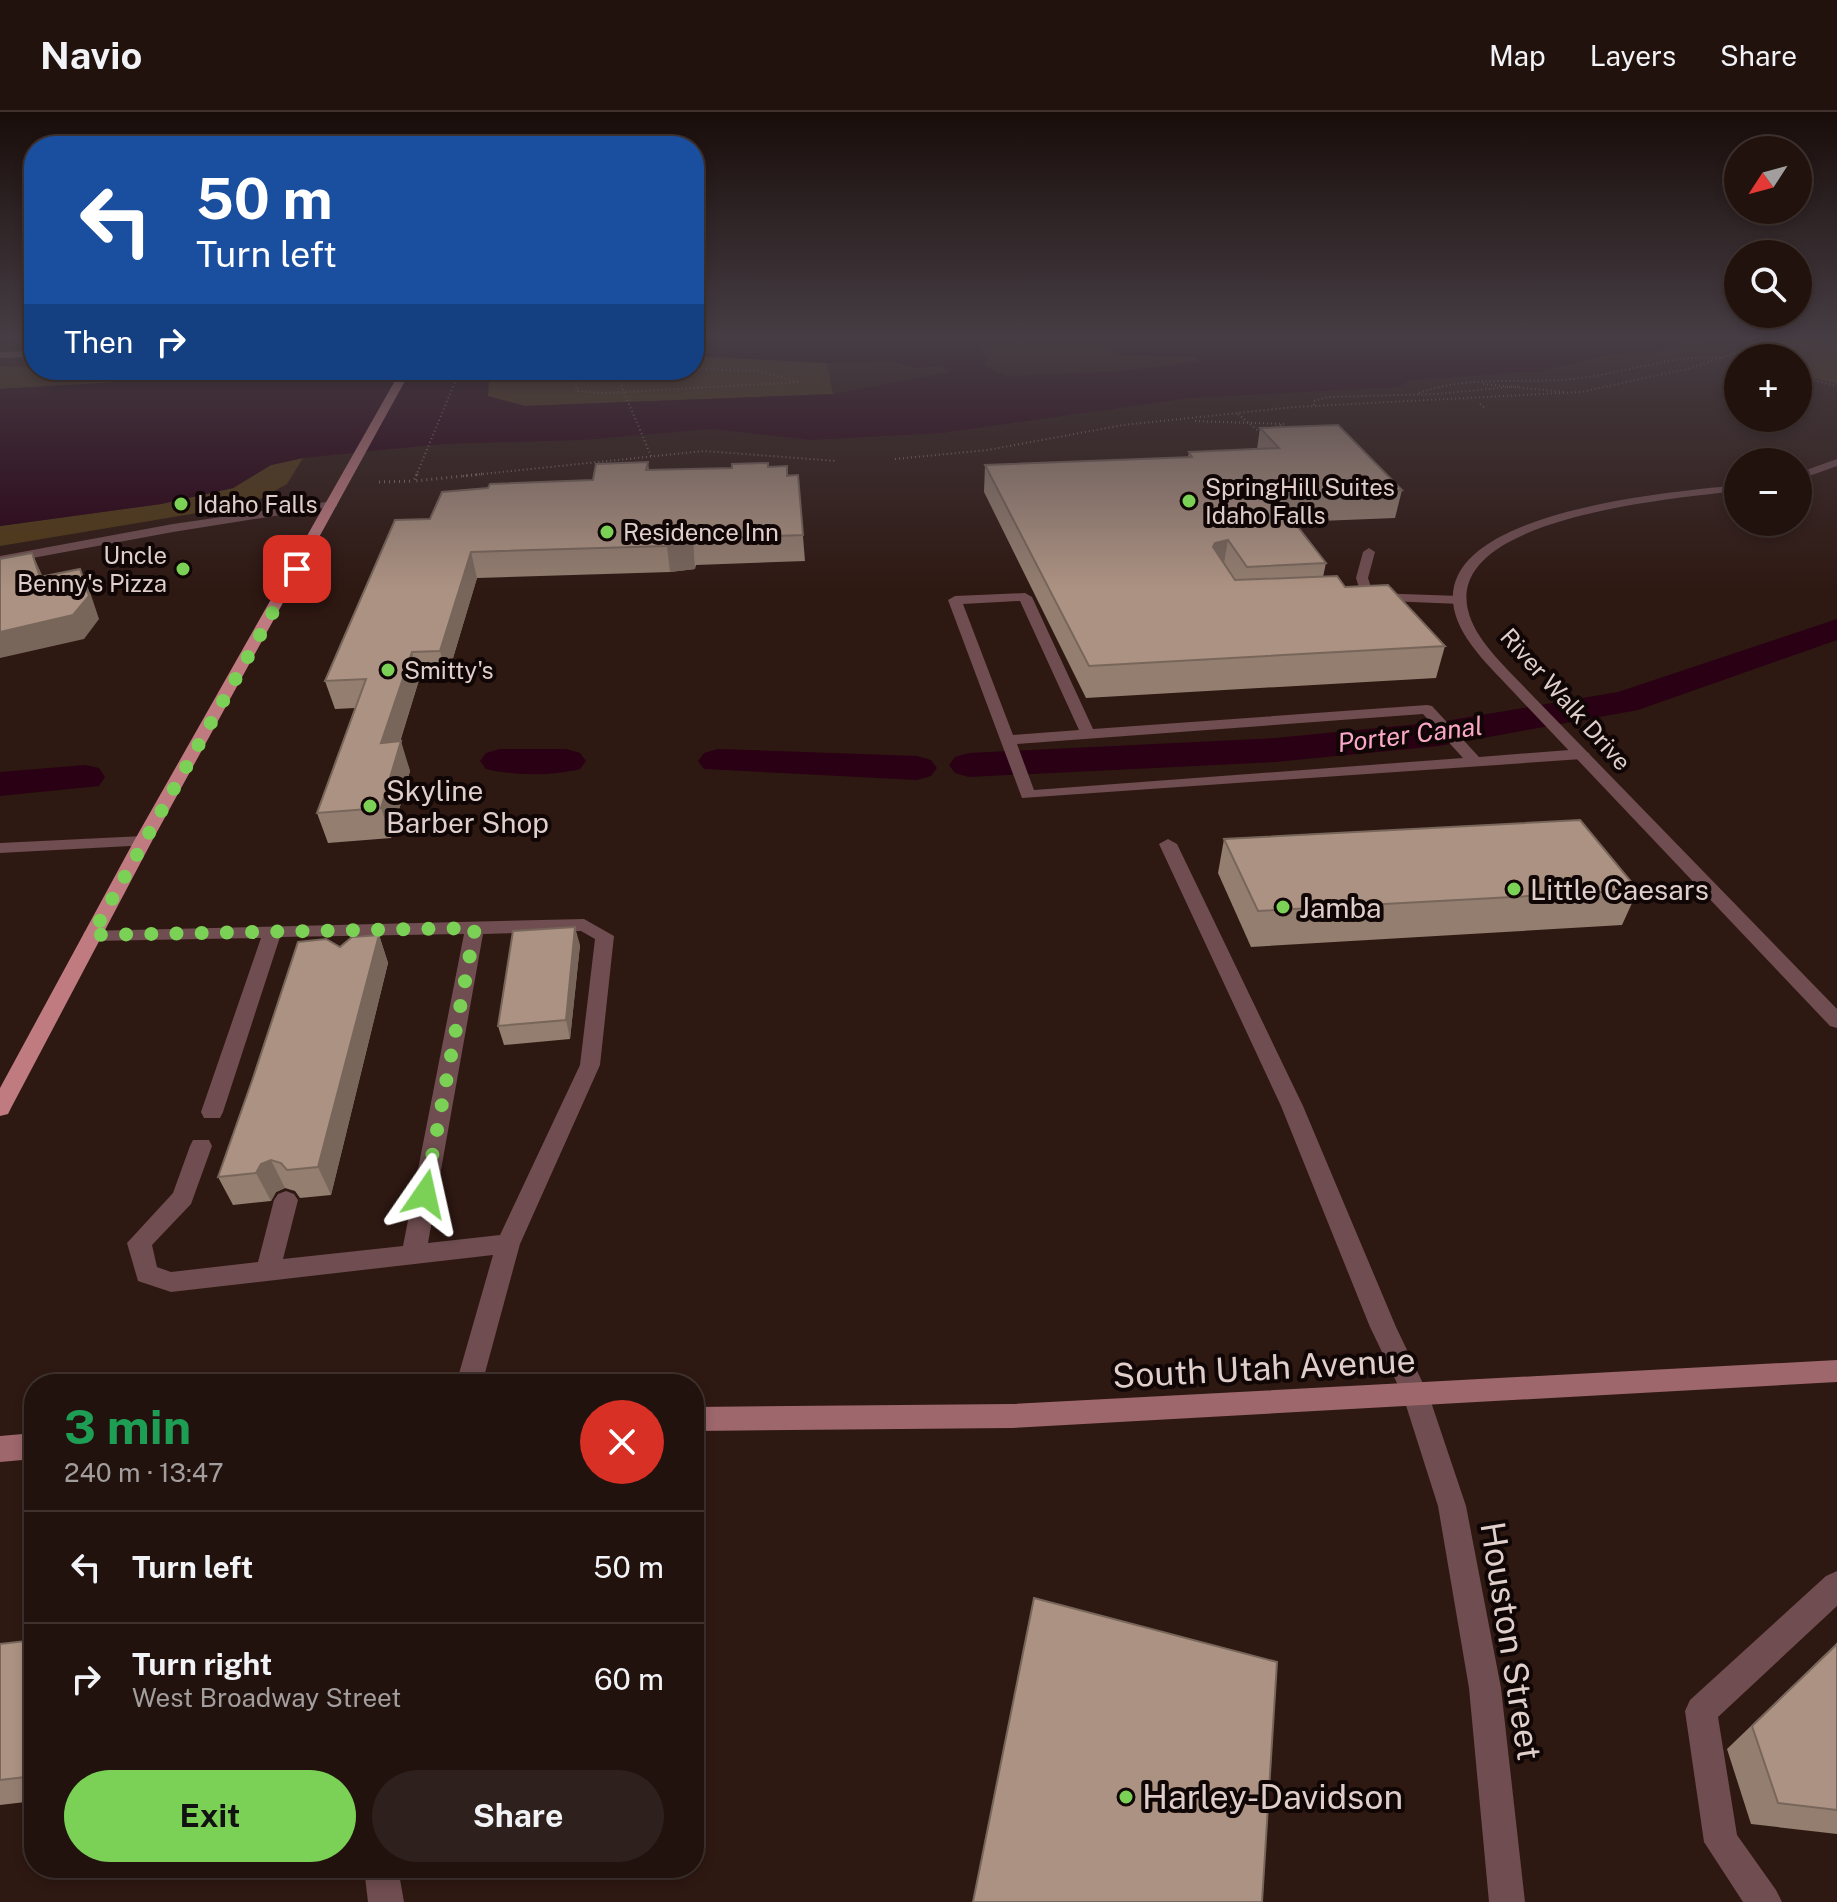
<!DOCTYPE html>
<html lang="en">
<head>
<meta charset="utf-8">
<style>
  body { margin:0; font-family:"Public Sans",sans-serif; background:#2e201c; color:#f1f3f6; height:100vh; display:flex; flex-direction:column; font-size:30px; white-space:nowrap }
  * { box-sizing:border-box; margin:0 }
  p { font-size:26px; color:#a29e9e }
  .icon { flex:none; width:44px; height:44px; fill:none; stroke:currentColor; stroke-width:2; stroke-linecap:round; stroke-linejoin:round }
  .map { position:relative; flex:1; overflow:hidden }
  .details { position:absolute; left:24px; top:1262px; width:680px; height:504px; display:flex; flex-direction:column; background:#22120e; border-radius:32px; box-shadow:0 4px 12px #0003,0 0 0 2px #3f322e }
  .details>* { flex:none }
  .hud { position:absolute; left:24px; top:24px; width:680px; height:244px; border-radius:32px; box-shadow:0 4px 12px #0003,0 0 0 2px #3f322e; background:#1a4fa0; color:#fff; overflow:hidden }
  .needle { width:52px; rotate:234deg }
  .controls { position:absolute; left:1724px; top:24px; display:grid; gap:16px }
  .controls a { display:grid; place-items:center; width:88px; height:88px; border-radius:50%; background:#22120e; box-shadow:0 4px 12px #0003,0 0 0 2px #3f322e; font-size:40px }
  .pin { position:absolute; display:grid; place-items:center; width:68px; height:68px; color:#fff; margin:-34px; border-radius:16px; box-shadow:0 4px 12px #0006 }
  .me { position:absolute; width:88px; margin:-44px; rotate:11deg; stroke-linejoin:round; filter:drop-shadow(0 0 6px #0008) }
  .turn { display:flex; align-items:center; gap:28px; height:168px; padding:0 40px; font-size:36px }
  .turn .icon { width:104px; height:104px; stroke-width:2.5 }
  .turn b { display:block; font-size:56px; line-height:68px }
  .then { display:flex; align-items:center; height:76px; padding:0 40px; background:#0003; gap:16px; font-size:30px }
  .round { display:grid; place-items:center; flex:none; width:84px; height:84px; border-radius:42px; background:#2e201c }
  .headline { display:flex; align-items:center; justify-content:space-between; height:136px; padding:0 40px }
  h1 { font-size:48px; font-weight:700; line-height:60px; color:#1e9e55 }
  .cta { display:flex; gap:16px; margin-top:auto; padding:16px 40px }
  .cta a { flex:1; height:92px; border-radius:48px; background:#7bd156; color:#111; font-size:32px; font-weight:700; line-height:92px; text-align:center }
  .cta a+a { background:#2e201c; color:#f1f3f6 }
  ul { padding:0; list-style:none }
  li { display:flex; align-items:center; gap:24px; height:112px; padding:0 40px; border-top:2px solid #3f322e }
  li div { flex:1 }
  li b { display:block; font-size:30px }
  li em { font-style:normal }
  header { display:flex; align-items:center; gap:48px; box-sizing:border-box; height:112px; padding:0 40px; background:#22120e; border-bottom:2px solid #3f322e }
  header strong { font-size:38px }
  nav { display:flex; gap:44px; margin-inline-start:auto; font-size:28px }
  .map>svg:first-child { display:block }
  .green { fill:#513915 }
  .water { fill:#290014 }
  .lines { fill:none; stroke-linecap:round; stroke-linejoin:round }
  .canal { fill:#290014; fill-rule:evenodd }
  .path-far1 { stroke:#87746f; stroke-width:2; stroke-dasharray:1 3; stroke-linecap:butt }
  .path { stroke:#87746f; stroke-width:3; stroke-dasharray:1 4; stroke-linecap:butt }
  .lane { fill:#6f4d50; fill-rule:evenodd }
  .street { fill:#6f4d50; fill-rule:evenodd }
  .secondary { fill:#9d676c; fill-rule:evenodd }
  .primary { fill:#c07b81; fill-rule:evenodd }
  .wall { fill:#947e70 }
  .shaded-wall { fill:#78665b }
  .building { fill:#ac9282; stroke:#78665b; stroke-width:2 }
  .route { stroke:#7bd156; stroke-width:14; stroke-dasharray:0 25.2 }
  .poi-dot { fill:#7bd156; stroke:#100605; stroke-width:3 }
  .labels { text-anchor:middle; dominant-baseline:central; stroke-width:8; stroke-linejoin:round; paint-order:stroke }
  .far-poi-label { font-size:24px; fill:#dfceca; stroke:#100605; text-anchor:start }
  .far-street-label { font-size:24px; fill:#dfceca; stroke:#100605 }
  .far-water-label { font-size:26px; font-style:italic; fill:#faa7c9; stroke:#100605 }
  .poi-label { font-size:28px; fill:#dfceca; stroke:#100605; text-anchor:start }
  .near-street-label { font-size:34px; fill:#dfceca; stroke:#100605 }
  .near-poi-label { font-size:34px; fill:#dfceca; stroke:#100605; text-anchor:start }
</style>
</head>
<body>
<header>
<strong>Navio</strong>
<nav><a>Map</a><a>Layers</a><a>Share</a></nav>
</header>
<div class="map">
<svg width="1837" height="1790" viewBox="0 0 1837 1790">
  <rect width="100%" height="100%" fill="#2e1812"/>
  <!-- green -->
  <g class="green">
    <path d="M1790,227H1837V272L1798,262V246L1739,245Z"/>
    <path d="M694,244L827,251L833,282L525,294L488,284L489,265L516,258H694Z"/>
    <path d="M0,254L34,255V258H324L0,277Z"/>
    <path d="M303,346L287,372L251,392L0,434V414L161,392L233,376L271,353Z"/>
  </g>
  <!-- water -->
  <path class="water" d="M694,227L974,228L987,248L984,251L993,259L1007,264L1112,260L1200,250L1195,245L1120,244L1110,227H1699L1647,241L1609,242L1543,259L1411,268L1398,275L1191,286L942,321L811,328L711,317L583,328L443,332L303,346L271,353L233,376L161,392L0,414V277L324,258H516L489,265L488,284L525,294L833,282L949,260L942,254L915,256L890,249L827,251L694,244Z"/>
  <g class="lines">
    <!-- canal -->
    <g class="canal">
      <path d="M1837,507V528L1638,598L1439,634L1275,650L969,665L955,661L949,653L955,645L969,641L1275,626L1439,610L1618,580Z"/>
      <path d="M500,637H566L580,641L586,649L580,657C552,664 514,664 486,657L480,649L486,641Z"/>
      <path d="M718,637L917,644L931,648L937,656L931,664L917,668L704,657L698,649L704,641Z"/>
      <path d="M85,653L99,656L105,665L99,674L0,684V660Z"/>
    </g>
    <!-- path-far1 -->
    <g class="path-far1">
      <path d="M694,257L757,259L799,270"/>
      <path d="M591,258L618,266L651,344"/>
      <path d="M593,261L576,272L577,279L606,281L800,270"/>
      <path d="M1798,264L1837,274"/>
      <path d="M50,265L193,258"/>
      <path d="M1483,272L1564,280"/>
      <path d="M1419,281C1470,263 1521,272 1573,267C1624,262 1670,242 1721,246"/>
      <path d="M1480,292L1485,296"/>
      <path d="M1314,293V289L1328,285L1437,282L1520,274"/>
      <path d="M1238,302L1261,321"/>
      <path d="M1195,309L1284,312L1268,318"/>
      <path d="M895,347L988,338L1123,313L1295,295L1581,280L1691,256L1777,227"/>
      <path d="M416,364L460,258"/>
      <path d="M463,364L704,339L837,349"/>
    </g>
    <!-- path -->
    <g class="path">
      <path d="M417,362L414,369L483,362"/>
      <path d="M379,370L414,369"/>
    </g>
    <!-- lane -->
    <g class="lane">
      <path d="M1369,436L1375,440L1368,466L1373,481L1460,484L1467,488L1460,492L1363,488L1356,466L1363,440Z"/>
      <path d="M1025,481L1032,485L1093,617L1427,593L1432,594L1479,645L1582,637L1590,642L1582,647L1022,686L948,488L955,484ZM1020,489L1079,618L1013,623L963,492ZM1423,602L1463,646L1034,678L1017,632Z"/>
      <path d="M1168,727L1177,732L1303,994L1396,1215L1429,1284L1425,1292L1416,1296L1407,1292L1370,1215L1281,994L1159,732Z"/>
      <path d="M584,807L614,824L600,953L520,1132L482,1272H456L493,1143L171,1180L138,1169L127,1131L173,1081L190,1034L193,1028H209L212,1034L191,1092L152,1133L157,1155L171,1160L258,1150L274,1088L278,1082L286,1079L294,1082L298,1088L283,1147L403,1134L464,822L280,825L223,1000L220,1006H204L201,1000L261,826L92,829L85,827L83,823L85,819ZM581,819L595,827L580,953L500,1123L428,1131L483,822Z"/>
      <path d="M1837,1459V1494L1718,1605L1737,1723L1776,1778L1782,1790H1743L1704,1730L1685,1599L1690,1588L1826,1464Z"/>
      <path d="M364,1756H398L404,1790H368Z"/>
    </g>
    <!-- street -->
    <g class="street">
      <path d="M1837,347V354L1798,368V361Z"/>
      <path d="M1738,373V379C1679,386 1445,404 1468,498C1475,529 1508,557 1529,580L1837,897V916L1830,914L1519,586C1497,561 1461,531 1454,497C1434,398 1675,380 1738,373Z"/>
      <path d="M333,389L337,390V394L173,420L0,452V444L173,412Z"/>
      <path d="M143,724L149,725L152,729L149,733L0,741V731Z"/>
      <path d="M1416,1272L1425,1276L1429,1284L1466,1394L1501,1576L1525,1790H1489L1469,1576L1438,1394L1403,1284L1407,1276Z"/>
    </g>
    <!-- secondary -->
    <g class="secondary">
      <path d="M34,239V245L0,246V240Z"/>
      <path d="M1837,1248V1270L1012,1316L694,1319V1295L1012,1292Z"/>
      <path d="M34,1321V1347L0,1350V1324Z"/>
    </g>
    <!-- primary -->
    <path class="primary" d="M401,258H411L152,729L11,996L8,1002L0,1004V976L134,729Z"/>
  </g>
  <!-- wall -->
  <g class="wall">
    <path d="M1260,316L1402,378L1395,406L1294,410L1326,451L1323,465L1345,475L1445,534L1436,566L1086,586L984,380L985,353L1188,345L1189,340L1257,337Z"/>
    <path d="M648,350L649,358L798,363L805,449L696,453L695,457L670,460L477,466L447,566L419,568L400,630L410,659L391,726L328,731L317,701L355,596L335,597L325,569L430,407L593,368Z"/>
    <path d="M1224,727L1638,778L1622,813L1251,835L1218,761Z"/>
    <path d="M379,823L388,851L331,1083L300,1086L295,1079L285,1076L276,1080L271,1089L233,1093L218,1065L340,835Z"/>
    <path d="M580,833L570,927L504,933L498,914Z"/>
    <path d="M34,1528V1689L0,1693V1532Z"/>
    <path d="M1837,1531V1722L1751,1712L1727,1637Z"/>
  </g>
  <!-- shaded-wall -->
  <g class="shaded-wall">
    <path d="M693,427L695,457L670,460L667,434Z"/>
    <path d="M1228,428L1223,457L1213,435L1215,431Z"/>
    <path d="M471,440L477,466L447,566L440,539Z"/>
    <path d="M32,441L42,463L51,488L40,465Z"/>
    <path d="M80,457L90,480L99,507L84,527L0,546V520Z"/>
    <path d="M412,540L419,568L390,660L381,631Z"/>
    <path d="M401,629L410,659L391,726L381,696Z"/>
    <path d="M575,815L580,833L570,927L566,908Z"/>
    <path d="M379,823L388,851L331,1083L318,1055Z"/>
    <path d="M271,1048L285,1076L276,1080L271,1089L256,1061L261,1052Z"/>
  </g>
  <!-- building -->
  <g class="building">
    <path d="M1338,313L1402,378L1273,383L1326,451L1247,455L1228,428L1215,431L1213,435L1235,468L1337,464L1345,475L1388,473L1445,534L1089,554L985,353L1192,345L1189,340L1279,336L1260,316Z"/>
    <path d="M648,350L646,358L732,356V352L768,351V355L787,354V364L798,363L803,423L693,427L692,431L667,434L471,440L440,539L412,540L381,631L401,629L381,696L317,701L366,567L325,569L395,408L430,407L442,380L488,376L490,372L593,368L596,352Z"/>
    <path d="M32,441L40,465L80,457L89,484L73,503L0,520V447Z"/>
    <path d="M1580,708L1638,778L1258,799L1224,727Z"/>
    <path d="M575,815L566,908L498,914L513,819Z"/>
    <path d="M379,823L318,1055L287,1058L281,1051L271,1048L261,1052L256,1061L218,1065L253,966L298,830L326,827L340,835L352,825Z"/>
    <path d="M1034,1486L1277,1550L1262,1790H973Z"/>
    <path d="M34,1528V1664L0,1668V1532Z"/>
    <path d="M1837,1532V1698L1778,1691L1752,1614Z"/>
  </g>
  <!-- sky -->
  <linearGradient id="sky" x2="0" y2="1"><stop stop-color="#190d0a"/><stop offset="0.47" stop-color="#463d44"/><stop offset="1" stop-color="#463d44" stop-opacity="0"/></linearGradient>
  <rect width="1837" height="478" fill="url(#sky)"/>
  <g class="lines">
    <!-- route -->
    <path class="route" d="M297,457L92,823L475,816L425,1082"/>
  </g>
  <!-- markers -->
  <g class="poi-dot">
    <circle cx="1189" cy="389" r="8"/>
    <circle cx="181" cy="392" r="8"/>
    <circle cx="607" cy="420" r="8"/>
    <circle cx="183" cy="457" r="8"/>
    <circle cx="388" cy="558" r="8"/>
    <circle cx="370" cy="694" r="8"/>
    <circle cx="1514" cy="777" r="8"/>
    <circle cx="1283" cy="795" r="8"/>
    <circle cx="1126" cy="1685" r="8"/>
  </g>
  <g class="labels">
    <!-- far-poi labels -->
    <g class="far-poi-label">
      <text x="1205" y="375">SpringHill Suites<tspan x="1205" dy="28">Idaho Falls</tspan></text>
      <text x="197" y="392">Idaho Falls</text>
      <text x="623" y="420">Residence Inn</text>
      <text x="167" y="443" text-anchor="end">Uncle<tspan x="167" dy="28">Benny's Pizza</tspan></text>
      <text x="404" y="558">Smitty's</text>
    </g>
    <!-- far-street labels -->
    <g class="far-street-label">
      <text transform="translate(1566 587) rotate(48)">River Walk Drive</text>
    </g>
    <!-- far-water labels -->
    <g class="far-water-label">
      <text transform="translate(1410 622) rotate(-7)">Porter Canal</text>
    </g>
    <!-- poi labels -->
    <g class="poi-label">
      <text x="386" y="678">Skyline<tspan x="386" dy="32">Barber Shop</tspan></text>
      <text x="1530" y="777">Little Caesars</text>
      <text x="1299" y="795">Jamba</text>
    </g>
    <!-- near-street labels -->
    <g class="near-street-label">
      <text transform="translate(1264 1256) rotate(-3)">South Utah Avenue</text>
      <text transform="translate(1511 1529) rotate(81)">Houston Street</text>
    </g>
    <!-- near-poi labels -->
    <g class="near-poi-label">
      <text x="1142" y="1685">Harley-Davidson</text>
    </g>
  </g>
</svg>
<div class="controls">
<a><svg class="needle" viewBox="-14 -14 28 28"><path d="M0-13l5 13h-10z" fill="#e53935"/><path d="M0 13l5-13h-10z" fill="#a29e9e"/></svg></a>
<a><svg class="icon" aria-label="search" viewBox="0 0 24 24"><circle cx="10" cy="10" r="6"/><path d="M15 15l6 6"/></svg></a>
<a>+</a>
<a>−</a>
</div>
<div class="pin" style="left:297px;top:457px;background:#d93025"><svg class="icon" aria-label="arrive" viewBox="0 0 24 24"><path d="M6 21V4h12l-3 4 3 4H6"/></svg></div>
<svg class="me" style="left:425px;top:1082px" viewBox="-20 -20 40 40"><path d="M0-17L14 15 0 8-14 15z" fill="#7bd156" stroke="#fff" stroke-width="4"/></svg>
<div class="hud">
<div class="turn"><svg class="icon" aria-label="left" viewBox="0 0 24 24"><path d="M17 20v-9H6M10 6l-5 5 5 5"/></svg><div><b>50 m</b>Turn left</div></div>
<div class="then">Then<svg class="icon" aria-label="right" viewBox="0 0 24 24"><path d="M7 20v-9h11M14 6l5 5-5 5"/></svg></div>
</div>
<section class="details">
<div class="headline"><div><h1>3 min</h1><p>240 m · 13:47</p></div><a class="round" style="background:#d93025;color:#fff"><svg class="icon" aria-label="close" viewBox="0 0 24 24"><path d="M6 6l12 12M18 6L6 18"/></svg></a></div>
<ul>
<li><svg class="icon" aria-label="left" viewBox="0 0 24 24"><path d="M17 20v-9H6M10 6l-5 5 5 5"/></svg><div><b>Turn left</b></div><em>50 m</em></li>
<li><svg class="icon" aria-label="right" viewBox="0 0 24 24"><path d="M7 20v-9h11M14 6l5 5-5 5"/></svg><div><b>Turn right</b><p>West Broadway Street</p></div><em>60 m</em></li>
</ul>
<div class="cta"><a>Exit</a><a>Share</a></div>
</section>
</div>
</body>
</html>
